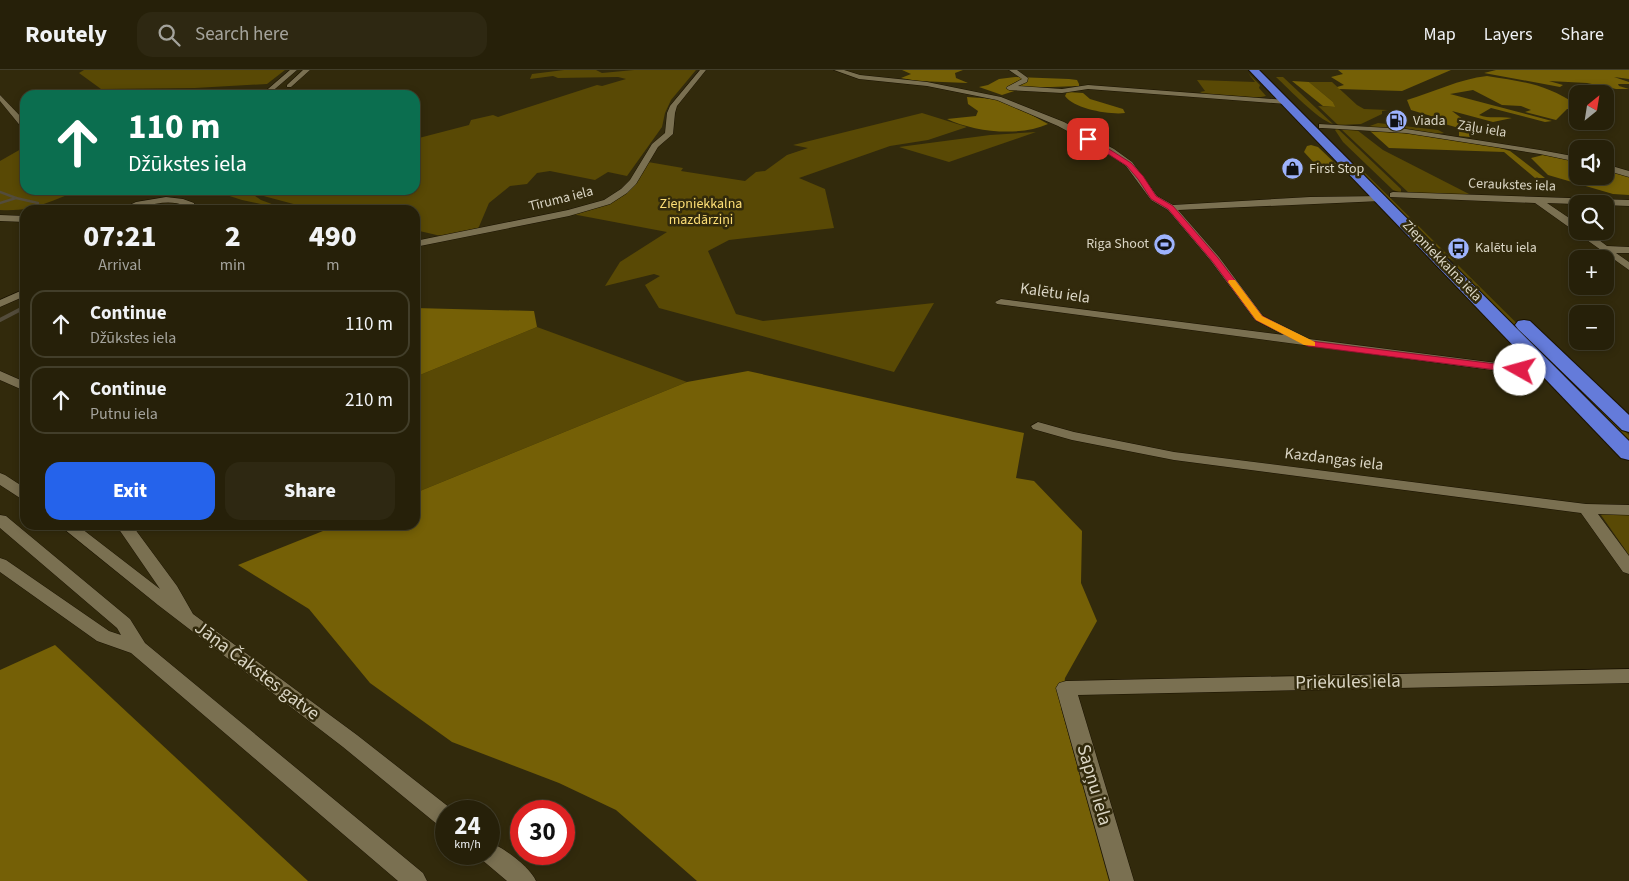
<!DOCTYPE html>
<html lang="en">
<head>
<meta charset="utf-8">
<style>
  body { margin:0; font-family:"Source Sans 3",sans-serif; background:#2e2812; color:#f1f3f6; height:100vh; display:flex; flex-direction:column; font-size:19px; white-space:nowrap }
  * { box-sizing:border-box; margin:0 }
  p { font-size:16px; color:#a4a39c }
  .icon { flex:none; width:28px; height:28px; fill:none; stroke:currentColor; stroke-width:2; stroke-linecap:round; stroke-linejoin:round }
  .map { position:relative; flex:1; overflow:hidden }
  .side { position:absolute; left:20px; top:135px; width:400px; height:325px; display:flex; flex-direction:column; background:#262009; border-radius:15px; box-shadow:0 2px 8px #0003,0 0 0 1px #423e2a }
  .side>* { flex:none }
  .guide { position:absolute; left:20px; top:20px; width:400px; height:105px; border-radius:15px; box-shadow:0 2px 8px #0003,0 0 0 1px #423e2a; background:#0b6e4f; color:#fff; overflow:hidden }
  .needle { width:32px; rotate:30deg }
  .tools { position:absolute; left:1569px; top:15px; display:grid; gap:10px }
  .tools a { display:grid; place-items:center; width:45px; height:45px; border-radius:10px; background:#262009; box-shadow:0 2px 8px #0003,0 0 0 1px #423e2a; font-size:25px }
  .speed { position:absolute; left:435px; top:730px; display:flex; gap:10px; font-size:25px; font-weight:700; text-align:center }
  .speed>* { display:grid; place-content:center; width:65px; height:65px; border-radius:50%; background:#262009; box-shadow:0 2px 8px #0003,0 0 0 1px #423e2a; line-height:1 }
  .speed small { font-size:12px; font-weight:400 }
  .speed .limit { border:8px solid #d22; background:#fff; color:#111 }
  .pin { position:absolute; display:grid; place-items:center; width:42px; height:42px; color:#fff; margin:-21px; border-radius:10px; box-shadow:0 2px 8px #0006 }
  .me { position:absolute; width:55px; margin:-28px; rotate:277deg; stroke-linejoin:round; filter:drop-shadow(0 0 4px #0008) }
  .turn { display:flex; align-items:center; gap:18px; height:105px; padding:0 25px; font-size:22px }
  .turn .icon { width:65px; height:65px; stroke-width:2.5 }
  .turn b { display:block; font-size:35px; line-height:42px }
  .eta { display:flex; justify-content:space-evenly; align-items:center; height:85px; text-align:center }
  .eta b { font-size:30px; font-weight:800; line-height:35px }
  .action { display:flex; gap:10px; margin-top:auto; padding:10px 25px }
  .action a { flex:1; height:58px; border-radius:15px; background:#2563eb; color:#fff; font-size:20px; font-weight:800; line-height:58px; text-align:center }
  .action a+a { background:#2e2812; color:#f1f3f6 }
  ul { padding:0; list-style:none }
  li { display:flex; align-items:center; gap:15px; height:68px; margin:0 10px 8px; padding:0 15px; border:2px solid #423e2a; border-radius:15px }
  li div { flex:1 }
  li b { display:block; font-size:19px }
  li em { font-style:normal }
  header { display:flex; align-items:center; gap:30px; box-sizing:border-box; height:70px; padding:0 25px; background:#262009; border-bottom:1px solid #423e2a }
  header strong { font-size:24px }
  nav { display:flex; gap:28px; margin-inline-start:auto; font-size:18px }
  .search { width:350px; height:45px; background:#2e2812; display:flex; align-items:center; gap:12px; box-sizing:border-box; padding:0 18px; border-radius:15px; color:#a4a39c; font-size:19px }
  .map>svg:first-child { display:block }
  .green { fill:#594905 }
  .forest { fill:#756006 }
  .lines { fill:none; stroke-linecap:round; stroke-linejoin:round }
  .stream-far1 { stroke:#534c3b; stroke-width:2.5 }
  .stream { stroke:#534c3b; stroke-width:4 }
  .minor-casing { stroke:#1a1200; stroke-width:1 }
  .highway-casing { stroke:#1a1200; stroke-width:2 }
  .minor { fill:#7a7051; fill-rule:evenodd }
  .highway { fill:#647bda; fill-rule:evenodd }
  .route { fill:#e11d48; stroke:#92132f }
  .slow { fill:#f59e0b }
  .labels { text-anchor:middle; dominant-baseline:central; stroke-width:5; stroke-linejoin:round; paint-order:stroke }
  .far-poi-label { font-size:14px; fill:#dad5c4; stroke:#322a0c; text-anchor:start }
  .far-street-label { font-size:14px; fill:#dad5c4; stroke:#322a0c }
  .far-park-label { font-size:14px; fill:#fedf76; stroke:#322a0c }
  .street-label { font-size:16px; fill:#dad5c4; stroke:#322a0c }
  .near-street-label { font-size:19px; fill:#dad5c4; stroke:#322a0c }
</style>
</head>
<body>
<header>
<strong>Routely</strong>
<div class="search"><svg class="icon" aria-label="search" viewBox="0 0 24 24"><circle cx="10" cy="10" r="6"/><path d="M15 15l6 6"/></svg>Search here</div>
<nav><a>Map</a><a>Layers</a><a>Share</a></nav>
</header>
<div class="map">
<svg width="1629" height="811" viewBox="0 0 1629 811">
  <rect width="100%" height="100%" fill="#322a0c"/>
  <!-- green -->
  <g class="green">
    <path d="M84,0H285L267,14L195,18L101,19L79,3Z"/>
    <path d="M564,0H596L602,3L634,0H696L671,30L665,43L662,57L627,106L608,102L595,110L550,101L537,103L527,114L510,116L489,133L478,159L441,166L415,160V140H316L256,124L248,120H415V69L469,55L471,50L493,45L498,47L597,15L602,16L626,9L618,7L558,8L553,6L530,9L532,4Z"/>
    <path d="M1248,3L1260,15L1259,18L1266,26L1256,28L1204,24L1200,22L1205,21L1197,10L1255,12Z"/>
    <path d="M1276,7H1283L1333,54C1318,50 1289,19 1276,7Z"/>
    <path d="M1309,12H1332L1357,35L1364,39L1388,40L1382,41V44L1361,54L1338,55L1318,36L1334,37L1333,32Z"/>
    <path d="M922,43L967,57L928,70L890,76L799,108L825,119L834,158L729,170L708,181L736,244L763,251L934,233L894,302L659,238L645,215L660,206L654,204L605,216L620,192L667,162L572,144L625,124L638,110L648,92L683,98L681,101L745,111L756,102L765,101L787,85L808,78L793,75Z"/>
    <path d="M1378,53L1438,60L1444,63L1433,64L1367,57Z"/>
    <path d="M1337,58L1401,119V123L1393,120L1343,72L1335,60Z"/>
    <path d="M1340,58L1357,60L1383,80L1471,125L1410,124Z"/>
    <path d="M1036,62L949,92L899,77L990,65Z"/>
    <path d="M21,79H25V120H82C50,130 36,142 0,140V91Z"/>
    <path d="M1351,93L1356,94L1455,192L1449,188L1443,187Z"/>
    <path d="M211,120H246L261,130L288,140L242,130Z"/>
    <path d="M1452,194L1458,195L1629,365V373Z"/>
    <path d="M537,257L687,312L415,423V307Z"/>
    <path d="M1603,443L1629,444V485L1601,445Z"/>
  </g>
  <!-- forest -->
  <g class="forest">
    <path d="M902,0H963L955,3L956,8L968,13L917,11L901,8L911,4Z"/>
    <path d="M1338,0H1451L1402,21L1339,19L1337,17L1344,15L1331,7L1343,4Z"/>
    <path d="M1496,0H1629V9L1614,7L1629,12V14H1618L1619,16L1629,19H1616L1587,13L1549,11L1563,15L1560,17L1484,3Z"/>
    <path d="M1487,6C1524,12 1546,14 1577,35V40L1567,39L1556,50L1525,42L1531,40L1521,36L1502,35L1473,20L1450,24L1552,51L1545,52L1491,38L1479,45C1489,49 1501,46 1512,48L1493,52L1452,41L1476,59L1468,61L1470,67L1459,66V58L1441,53V49L1411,40L1407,30C1434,22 1459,9 1487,6Z"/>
    <path d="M1015,7L1069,9L1077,10L1079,14V16L1023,18L1002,25L979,17L988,15L999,9Z"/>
    <path d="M1292,11L1309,12L1333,32L1335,37L1323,36Z"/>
    <path d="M1067,22L1083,23L1090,29L1123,39L1125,43C1110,45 1074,39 1065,26Z"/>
    <path d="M967,27L995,29L1019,38L1048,54C1020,67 974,62 947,49L976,46L978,41L968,34Z"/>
    <path d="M1370,61L1418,64L1490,75L1510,81L1545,108H1535L1504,82L1389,78Z"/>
    <path d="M1311,75L1318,77L1336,94L1331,97L1316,95L1304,82L1307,76Z"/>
    <path d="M1543,85L1558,86L1577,91L1578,106H1605V98L1629,104V125L1613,124L1548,105L1531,88Z"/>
    <path d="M415,238L534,241L537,257L415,307Z"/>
    <path d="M748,301L1024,363L1016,408L1034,411L1082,461L1081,513L1097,551L1065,608L1061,638L1109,811H697L616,740L559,713L452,672L370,613L309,539L238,495L338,455H415V423L687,312Z"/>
    <path d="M55,575L308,811H0V600Z"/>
  </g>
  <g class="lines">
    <!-- stream-far1 -->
    <g class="stream-far1">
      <path d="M0,122L16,128L0,133"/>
      <path d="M16,128L38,133"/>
    </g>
    <!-- stream -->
    <path class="stream" d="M0,250L25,237"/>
    <defs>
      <g id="minor">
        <path d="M290,0H297L268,25H261Z"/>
        <path d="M303,0H310L291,17H287V15Z"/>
        <path d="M700,0H706L677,36L675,43L673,64L658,77L636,114L627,123L610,134L569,146L415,177V171L568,140L604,130L621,119L630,110L652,74L665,63L667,43L670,36Z"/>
        <path d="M834,0H844L860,5L927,12L1001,27L1064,52L1114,79L1132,92L1157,126L1173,135L1310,127L1384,126L1386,128L1381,131L1178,140L1219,187L1263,246L1309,269L1552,300L1558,304L1552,308L997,234L995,232L1001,229L1284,265L1255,250L1211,191L1168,140L1151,130L1126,96L1108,83L1058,56L997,30L927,16L859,9Z"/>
        <path d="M1009,0H1017L1028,8L1027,12L1018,16L1062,19L1088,15L1286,30L1290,32L1286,34L1088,19L1062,23L1009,20L1006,18L1007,17L1022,9Z"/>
        <path d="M0,25L25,51V58H22L0,31Z"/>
        <path d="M1319,54L1406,59L1540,80L1578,87V92L1540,84L1406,63L1322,58H1319Z"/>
        <path d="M1605,94L1629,101V107L1605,100Z"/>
        <path d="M1393,122L1629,130V136L1547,133L1578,154V161H1587L1607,176L1629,177V183H1616L1629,192V200L1535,133L1390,127V123Z"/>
        <path d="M166,127L183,129L194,133L195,140H185L186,136C163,126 142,140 119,140L136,132Z"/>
        <path d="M0,145L25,146V152L0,151Z"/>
        <path d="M25,219V226L0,237V230Z"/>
        <path d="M0,301L25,312V321L0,310Z"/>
        <path d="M1038,352L1074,362L1174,382L1586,434L1629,435V445L1598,444L1629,486V504L1623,502L1581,443L1174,390L1072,370L1033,359L1031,356Z"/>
        <path d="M0,403L5,405L25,418V430L20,428L0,415Z"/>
        <path d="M0,445L6,446L130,549L145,573L423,803L427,811H398L131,583L97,571L0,502V488L6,490L109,561L121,565L117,558L0,458Z"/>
        <path d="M59,455H77L160,519L116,455H132L177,516L193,544L357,665L454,741H446V758L438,755L343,677L158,535Z"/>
        <path d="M1629,599V613L1078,625L1134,811H1110L1056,618L1059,613L1066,611Z"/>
        <path d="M489,772C503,777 530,797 536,811H507L481,789L478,784H489Z"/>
      </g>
      <g id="highway">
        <path d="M1249,0H1259L1629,371V390L1621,388Z"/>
        <path d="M1524,250L1530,251L1629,345V362L1622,360L1518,259L1515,255L1518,251Z"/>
      </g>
    </defs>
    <!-- minor casing -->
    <use href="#minor" class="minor-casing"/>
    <!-- highway casing -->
    <use href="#highway" class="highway-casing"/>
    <!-- minor -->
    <use href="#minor" class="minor"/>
    <!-- highway -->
    <use href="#highway" class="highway"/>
  </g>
  <!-- route -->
  <path class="route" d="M1086,67H1090L1131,93L1143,106L1156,126L1173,136L1218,188L1262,246L1310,271L1520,297L1525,300L1520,303L1308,276L1256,250L1212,191L1168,139L1151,129L1138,109L1127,96L1086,70Z"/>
  <!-- slow -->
  <path class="slow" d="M1229,210H1235L1262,246L1315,272V276L1304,275L1256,250L1228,212Z"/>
  <!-- icons -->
  <defs>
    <symbol id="fuel-disc" viewBox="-11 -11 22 22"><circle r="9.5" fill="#9eb3fd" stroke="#322a0c"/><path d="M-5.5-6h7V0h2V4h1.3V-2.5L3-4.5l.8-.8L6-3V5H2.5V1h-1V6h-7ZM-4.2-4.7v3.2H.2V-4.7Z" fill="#111"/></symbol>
    <symbol id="shop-disc" viewBox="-11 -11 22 22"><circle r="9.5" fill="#9eb3fd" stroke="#322a0c"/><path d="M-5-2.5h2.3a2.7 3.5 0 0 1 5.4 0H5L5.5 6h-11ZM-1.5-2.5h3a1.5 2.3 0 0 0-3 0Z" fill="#111"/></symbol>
    <symbol id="stadium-disc" viewBox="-11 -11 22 22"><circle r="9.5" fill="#9eb3fd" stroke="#322a0c"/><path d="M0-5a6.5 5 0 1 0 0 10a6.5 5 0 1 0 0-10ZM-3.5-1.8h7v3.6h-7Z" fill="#111"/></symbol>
    <symbol id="bus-disc" viewBox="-11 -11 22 22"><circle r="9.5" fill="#9eb3fd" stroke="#322a0c"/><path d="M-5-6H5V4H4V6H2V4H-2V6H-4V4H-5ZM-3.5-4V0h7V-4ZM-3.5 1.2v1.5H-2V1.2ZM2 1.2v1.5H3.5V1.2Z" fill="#111"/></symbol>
  </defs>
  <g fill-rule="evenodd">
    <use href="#fuel-disc" x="1384" y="38" width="25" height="25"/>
    <use href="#shop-disc" x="1280" y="86" width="25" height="25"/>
    <use href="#stadium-disc" x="1152" y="162" width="25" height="25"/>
    <use href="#bus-disc" x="1446" y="166" width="25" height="25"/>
  </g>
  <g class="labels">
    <!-- far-poi labels -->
    <g class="far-poi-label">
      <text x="1413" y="51">Viada</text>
      <text x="1309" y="99">First Stop</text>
      <text x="1149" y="174" text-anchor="end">Riga Shoot</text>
      <text x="1475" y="178">Kalētu iela</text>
    </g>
    <!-- far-street labels -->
    <g class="far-street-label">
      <text transform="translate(1482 59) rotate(9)">Zāļu iela</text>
      <text transform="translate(1512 115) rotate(2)">Ceraukstes iela</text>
      <text transform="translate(561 129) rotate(-14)">Tīruma iela</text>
      <text transform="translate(1442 191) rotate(46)">Ziepniekkalna iela</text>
    </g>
    <!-- far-park labels -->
    <g class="far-park-label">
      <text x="701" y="134">Ziepniekkalna<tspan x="701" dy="16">mazdārziņi</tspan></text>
    </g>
    <!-- street labels -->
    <g class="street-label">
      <text transform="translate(1055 223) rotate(8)">Kalētu iela</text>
      <text transform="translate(1334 389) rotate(7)">Kazdangas iela</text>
    </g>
    <!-- near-street labels -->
    <g class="near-street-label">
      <text transform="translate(257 601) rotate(37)">Jāņa Čakstes gatve</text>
      <text transform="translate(1348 612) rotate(-1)">Priekules iela</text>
      <text transform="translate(1094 715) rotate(74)">Sapņu iela</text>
    </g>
  </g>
</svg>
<div class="tools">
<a><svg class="needle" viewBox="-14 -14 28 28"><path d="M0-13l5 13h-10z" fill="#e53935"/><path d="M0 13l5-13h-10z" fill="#a4a39c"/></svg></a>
<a><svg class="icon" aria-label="sound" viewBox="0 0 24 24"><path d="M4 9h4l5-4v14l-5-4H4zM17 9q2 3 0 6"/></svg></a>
<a><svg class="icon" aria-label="search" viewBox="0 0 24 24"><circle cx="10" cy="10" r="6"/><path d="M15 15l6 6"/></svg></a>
<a>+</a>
<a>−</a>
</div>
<div class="speed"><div>24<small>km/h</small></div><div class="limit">30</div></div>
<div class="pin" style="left:1088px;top:69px;background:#d93025"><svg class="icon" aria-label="arrive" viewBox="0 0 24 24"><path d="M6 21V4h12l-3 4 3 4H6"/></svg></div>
<svg class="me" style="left:1520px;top:300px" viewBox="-20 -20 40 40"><circle r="19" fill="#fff"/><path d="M0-13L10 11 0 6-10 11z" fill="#e11d48"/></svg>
<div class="guide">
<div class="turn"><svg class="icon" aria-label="ahead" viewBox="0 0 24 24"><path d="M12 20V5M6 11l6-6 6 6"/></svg><div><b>110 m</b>Džūkstes iela</div></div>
</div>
<section class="side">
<div class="eta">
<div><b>07:21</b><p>Arrival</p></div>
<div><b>2</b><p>min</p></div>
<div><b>490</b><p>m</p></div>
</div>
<ul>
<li><svg class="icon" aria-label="ahead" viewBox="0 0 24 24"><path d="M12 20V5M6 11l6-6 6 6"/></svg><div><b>Continue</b><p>Džūkstes iela</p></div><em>110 m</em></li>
<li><svg class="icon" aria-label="ahead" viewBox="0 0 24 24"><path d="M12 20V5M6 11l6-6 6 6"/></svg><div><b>Continue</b><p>Putnu iela</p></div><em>210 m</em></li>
</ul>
<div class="action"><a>Exit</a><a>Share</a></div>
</section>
</div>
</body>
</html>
